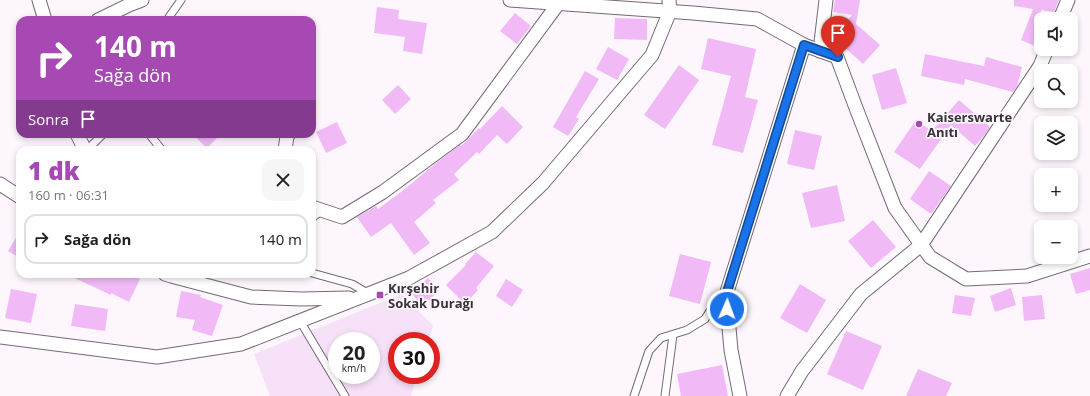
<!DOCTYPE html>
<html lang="tr">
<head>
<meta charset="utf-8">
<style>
  body { margin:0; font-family:"Open Sans",sans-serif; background:#f6f6f6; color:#222; height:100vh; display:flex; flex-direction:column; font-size:15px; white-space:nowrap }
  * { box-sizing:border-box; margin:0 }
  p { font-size:13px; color:#767676 }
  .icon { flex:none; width:22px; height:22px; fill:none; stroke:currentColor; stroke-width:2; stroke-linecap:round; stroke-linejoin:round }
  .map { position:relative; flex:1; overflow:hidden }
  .sheet { position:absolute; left:16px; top:146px; width:300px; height:132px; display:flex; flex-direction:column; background:#fff; border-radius:12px; box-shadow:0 2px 6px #0003 }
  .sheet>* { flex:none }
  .top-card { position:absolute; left:16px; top:16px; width:300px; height:122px; border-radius:12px; box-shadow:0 2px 6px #0003; background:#a649b2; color:#fff; overflow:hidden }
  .buttons { position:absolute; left:1034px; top:12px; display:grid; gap:8px }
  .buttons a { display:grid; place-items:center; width:44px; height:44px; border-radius:8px; background:#fff; box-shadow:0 2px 6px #0003; font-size:20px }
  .speed { position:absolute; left:328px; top:332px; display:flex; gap:8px; font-size:20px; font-weight:700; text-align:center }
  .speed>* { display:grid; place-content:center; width:52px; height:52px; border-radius:50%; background:#fff; box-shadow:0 2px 6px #0003; line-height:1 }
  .speed small { font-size:10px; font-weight:400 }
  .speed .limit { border:6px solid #d22; background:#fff; color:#111 }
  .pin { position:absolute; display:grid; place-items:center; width:34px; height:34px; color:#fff; margin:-41px -17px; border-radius:50% 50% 50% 0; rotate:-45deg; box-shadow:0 0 4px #0007 }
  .pin .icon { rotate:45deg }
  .me { position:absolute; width:44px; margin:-22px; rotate:2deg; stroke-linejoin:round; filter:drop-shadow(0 0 3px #0008) }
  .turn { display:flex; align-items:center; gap:14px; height:84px; padding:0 12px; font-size:18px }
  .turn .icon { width:52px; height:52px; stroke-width:2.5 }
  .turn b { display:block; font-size:28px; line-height:34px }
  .then { display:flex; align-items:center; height:38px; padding:0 12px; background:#0003; gap:8px; font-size:15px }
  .round { display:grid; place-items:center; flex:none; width:42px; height:42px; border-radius:12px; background:#f6f6f6 }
  .summary { display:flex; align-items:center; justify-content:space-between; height:68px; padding:0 12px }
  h1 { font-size:24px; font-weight:800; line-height:30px; color:#a649b2 }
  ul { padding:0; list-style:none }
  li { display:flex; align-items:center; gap:12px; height:50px; margin:0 8px 6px; padding:0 4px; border:2px solid #e0e0e0; border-radius:12px }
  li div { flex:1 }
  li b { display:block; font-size:15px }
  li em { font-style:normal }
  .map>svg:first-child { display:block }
  .green { fill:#f6e1f9; fill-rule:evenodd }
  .building { fill:#f1baf7 }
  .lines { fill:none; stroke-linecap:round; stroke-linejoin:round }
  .lane-casing { stroke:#756976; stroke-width:9 }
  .street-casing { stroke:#756976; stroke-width:15 }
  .lane { stroke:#fff; stroke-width:7 }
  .street { stroke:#fff; stroke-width:13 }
  .route-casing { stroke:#114b97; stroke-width:10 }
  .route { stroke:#1a73e8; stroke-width:7 }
  .poi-dot { fill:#a649b2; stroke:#fdf7fd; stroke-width:1.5 }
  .labels { text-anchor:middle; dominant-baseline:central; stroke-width:3.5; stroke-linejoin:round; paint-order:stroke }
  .poi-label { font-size:13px; font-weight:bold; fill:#383339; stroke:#fdf7fd; text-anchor:start }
</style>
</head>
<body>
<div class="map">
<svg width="1090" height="396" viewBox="0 0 1090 396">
  <rect width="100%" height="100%" fill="#fdf7fd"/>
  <!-- green -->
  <path class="green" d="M402,294L433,326L428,341H397V375H417L411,396H270L254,354ZM337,341H371V375H337Z"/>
  <!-- building -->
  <g class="building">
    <path d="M835,0H860L856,24L880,45L863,64L833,37L852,15L833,12Z"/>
    <path d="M1014,0H1059L1054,12L1041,10V37L1037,47L1021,40L1033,9L1014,6Z"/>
    <path d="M377,7L399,10L398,19L427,23L422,54L403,51L405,37L374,33Z"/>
    <path d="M515,13L531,26L517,44L500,31Z"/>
    <path d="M615,18L647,19V40L614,39Z"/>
    <path d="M708,38L756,49L745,97L758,100L743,153L712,145L731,76L701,69Z"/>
    <path d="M608,47L629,59L617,80L596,69Z"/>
    <path d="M925,54L984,66L986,57L1022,67L1017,87L1013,92L965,79L964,85L921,76Z"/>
    <path d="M679,65L699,80L665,129L644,115Z"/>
    <path d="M896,68L907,103L882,110L872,75Z"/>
    <path d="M585,71L599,79L576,117L579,119L568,136L553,127Z"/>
    <path d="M398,85L411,99L395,114L382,100Z"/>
    <path d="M959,100L990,127L984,136L975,146L951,125L920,169L894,152L916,120L932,131Z"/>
    <path d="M502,106L523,127L507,144L497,135L479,154L477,152L454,174L459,180L433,200L436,203L414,222L430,243L414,255L391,223L371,237L357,217L376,206L378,209L405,189L436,163L460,145L461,146L479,128L480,129Z"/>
    <path d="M337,122L347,143L326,153L316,132Z"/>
    <path d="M795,130L822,136L814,170L787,164Z"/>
    <path d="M192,134H221L207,148Z"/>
    <path d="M929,171L951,186L931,214L910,199Z"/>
    <path d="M837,185L845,221L811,228L802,193Z"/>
    <path d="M873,220L896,247L871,268L848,241Z"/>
    <path d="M20,231V258L8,251Z"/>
    <path d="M476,252L494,266L476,288L478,290L465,304L446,285L466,265L465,264Z"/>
    <path d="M680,254L711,262L700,304L669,296Z"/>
    <path d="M1090,268V290L1076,294L1070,274Z"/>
    <path d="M66,274H130L140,279L129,302L111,293V295Z"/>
    <path d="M428,278L439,291L422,306L411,293Z"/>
    <path d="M506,279L523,290L512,307L496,296Z"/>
    <path d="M800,284L826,300L807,333L780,318Z"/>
    <path d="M1011,288L1016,305L995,312L990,296Z"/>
    <path d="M11,289L37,294L31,323L5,318Z"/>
    <path d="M181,291L201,295L200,297L223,305L212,336L192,330L195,320L176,317Z"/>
    <path d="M955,295L975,298L971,316L952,313Z"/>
    <path d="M1042,295L1045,319L1024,321L1022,297Z"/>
    <path d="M75,304L108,309L105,331L71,326Z"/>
    <path d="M846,331L882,346L863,390L827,374Z"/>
    <path d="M722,365L728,396H681L677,374Z"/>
    <path d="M918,369L952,383L946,396H906Z"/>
  </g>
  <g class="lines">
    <defs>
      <g id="lane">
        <path d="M167,20L181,0"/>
        <path d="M149,134L162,150"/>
        <path d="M87,150L103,134"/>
        <path d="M312,218L322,210"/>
        <path d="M312,273L352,284L369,294"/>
        <path d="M300,321L345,396"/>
        <path d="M634,396L649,351L661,338L687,330L705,319L715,303L726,295"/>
        <path d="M665,396L673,335"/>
      </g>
      <g id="street">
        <path d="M39,0L45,20"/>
        <path d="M510,0L693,13L757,19L804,45L837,57L856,108L895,208L930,257L966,279L1027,276L1090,256"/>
        <path d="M1060,19L1068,0"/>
        <path d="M98,20L129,5L142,0"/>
        <path d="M820,51L826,0"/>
        <path d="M77,134L85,150"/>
        <path d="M285,150L287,136L289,134"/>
        <path d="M0,184L20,197"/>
        <path d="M312,207L342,217L383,192L462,134L558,4"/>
        <path d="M165,274L171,276L251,297L301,299L349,298"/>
        <path d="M0,337L157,357L241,344L409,278L492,232L543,183L652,55L670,11L669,0"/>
        <path d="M740,396L731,350L726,295L804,45"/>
        <path d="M787,396L802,371L861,294L921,245L1040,66L1047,49"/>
      </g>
    </defs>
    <!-- lane casing -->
    <use href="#lane" class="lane-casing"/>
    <!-- street casing -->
    <use href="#street" class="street-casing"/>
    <!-- lane -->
    <use href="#lane" class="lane"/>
    <!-- street -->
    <use href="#street" class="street"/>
  </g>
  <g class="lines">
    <defs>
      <path id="route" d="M727,309L726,295L804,45L838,57"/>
    </defs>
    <!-- route casing -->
    <use href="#route" class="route-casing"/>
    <!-- route -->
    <use href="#route" class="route"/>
  </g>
  <!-- markers -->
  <g class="poi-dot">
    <circle cx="919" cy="124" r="4"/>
    <rect x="376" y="291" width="8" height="8" rx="2"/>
  </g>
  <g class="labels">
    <!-- poi labels -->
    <g class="poi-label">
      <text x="927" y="117">Kaiserswarte<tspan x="927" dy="15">Anıtı</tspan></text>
      <text x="388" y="288">Kırşehir<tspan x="388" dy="15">Sokak Durağı</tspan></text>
    </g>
  </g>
</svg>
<div class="buttons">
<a><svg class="icon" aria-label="sound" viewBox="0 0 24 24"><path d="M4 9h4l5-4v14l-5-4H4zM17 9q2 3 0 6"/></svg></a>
<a><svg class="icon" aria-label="search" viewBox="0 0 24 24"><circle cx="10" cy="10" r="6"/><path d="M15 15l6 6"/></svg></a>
<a><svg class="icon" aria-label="layers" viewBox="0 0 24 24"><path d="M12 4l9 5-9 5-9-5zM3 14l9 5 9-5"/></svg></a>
<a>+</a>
<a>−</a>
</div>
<div class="speed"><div>20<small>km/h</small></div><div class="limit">30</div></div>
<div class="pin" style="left:838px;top:57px;background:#d93025"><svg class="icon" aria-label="arrive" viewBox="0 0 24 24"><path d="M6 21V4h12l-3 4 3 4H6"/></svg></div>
<svg class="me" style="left:727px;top:309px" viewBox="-20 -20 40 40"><circle r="17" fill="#1a73e8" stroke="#fff" stroke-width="3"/><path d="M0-11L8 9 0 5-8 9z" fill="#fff"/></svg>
<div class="top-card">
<div class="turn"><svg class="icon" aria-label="right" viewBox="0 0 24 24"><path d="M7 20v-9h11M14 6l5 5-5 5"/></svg><div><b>140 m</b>Sağa dön</div></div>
<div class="then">Sonra<svg class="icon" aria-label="arrive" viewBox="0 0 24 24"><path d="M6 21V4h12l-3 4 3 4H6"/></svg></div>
</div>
<section class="sheet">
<div class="summary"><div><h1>1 dk</h1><p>160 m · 06:31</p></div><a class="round"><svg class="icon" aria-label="close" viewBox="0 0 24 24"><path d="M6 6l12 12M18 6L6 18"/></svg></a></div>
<ul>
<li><svg class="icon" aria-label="right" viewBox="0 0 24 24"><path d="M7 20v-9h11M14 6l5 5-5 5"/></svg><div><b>Sağa dön</b></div><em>140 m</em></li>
</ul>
</section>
</div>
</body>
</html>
